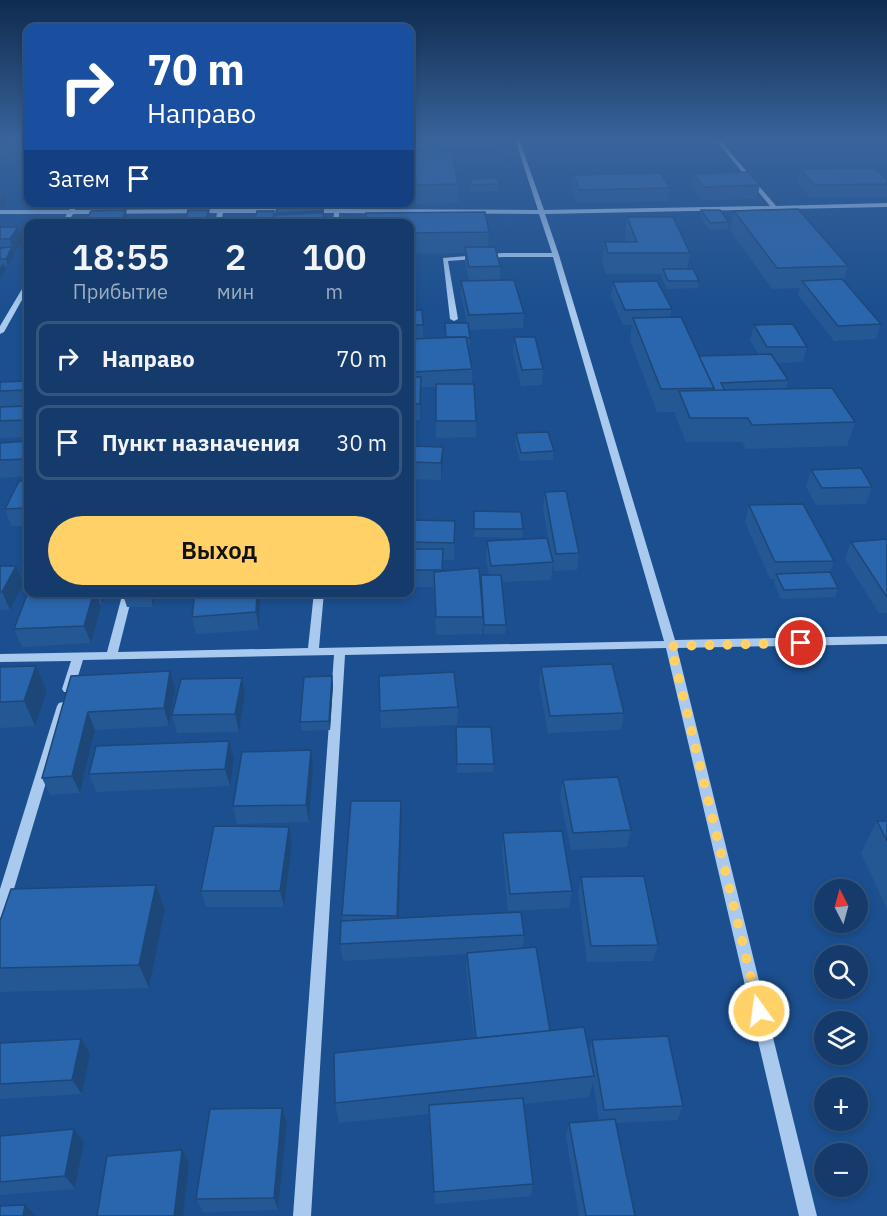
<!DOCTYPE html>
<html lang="ru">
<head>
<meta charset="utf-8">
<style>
  body { margin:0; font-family:"IBM Plex Sans",sans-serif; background:#1d4271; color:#f1f3f6; height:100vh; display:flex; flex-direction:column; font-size:22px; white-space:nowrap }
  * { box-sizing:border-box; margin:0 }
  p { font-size:20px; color:#9dadc1 }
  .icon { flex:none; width:33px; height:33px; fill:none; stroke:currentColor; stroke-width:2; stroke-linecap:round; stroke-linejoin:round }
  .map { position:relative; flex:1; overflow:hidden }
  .side { position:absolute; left:24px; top:219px; width:390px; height:378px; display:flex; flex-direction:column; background:#143b6b; border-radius:12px; box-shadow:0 3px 9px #0003,0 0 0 2px #33557e }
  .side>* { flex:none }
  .top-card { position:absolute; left:24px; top:24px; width:390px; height:183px; border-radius:12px; box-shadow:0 3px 9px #0003,0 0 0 2px #33557e; background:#1a4fa0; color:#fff; overflow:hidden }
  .needle { width:39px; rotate:354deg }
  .fabs { position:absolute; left:814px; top:879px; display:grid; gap:12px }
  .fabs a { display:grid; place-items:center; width:54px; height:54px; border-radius:50%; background:#143b6b; box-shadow:0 3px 9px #0003,0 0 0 2px #33557e; font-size:30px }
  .pin { position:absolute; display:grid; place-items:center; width:51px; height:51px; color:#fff; margin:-26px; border:3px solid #fff; border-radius:50%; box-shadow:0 2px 6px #0007 }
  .me { position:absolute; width:66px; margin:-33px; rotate:346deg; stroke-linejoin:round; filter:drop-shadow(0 0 4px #0008) }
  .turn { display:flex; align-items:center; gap:21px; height:126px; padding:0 24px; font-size:27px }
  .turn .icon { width:78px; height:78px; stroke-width:2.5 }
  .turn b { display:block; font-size:42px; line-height:51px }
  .then { display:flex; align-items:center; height:57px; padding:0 24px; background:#0003; gap:12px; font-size:22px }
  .eta { display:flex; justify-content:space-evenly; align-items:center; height:102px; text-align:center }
  .eta b { font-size:36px; font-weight:600; line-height:42px }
  .button { display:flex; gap:12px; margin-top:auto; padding:12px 24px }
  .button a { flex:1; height:69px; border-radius:36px; background:#ffd166; color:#111; font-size:24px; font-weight:600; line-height:69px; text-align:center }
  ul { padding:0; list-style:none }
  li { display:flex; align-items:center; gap:18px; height:75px; margin:0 12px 9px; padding:0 12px; border:3px solid #33557e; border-radius:12px }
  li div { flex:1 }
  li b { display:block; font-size:22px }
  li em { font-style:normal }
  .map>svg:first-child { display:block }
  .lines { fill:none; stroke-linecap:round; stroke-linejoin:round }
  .minor { fill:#a9c9ee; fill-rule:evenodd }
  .wall { fill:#245895 }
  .shaded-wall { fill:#1d4779 }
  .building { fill:#2a66ad; stroke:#1d4779; stroke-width:1.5 }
  .route { stroke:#ffd166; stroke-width:10; stroke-dasharray:0 18 }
</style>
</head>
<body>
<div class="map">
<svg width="887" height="1216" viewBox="0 0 887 1216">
  <rect width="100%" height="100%" fill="#1b4f8f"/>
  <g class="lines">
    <!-- minor -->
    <g class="minor">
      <path d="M515,139H519L544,210L770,206L715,139H719L776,206L887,203V207L545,214L559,255L675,640L887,636V644L677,648L817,1216H799L666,648L345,655L311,1216H293L334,655L83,660L74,689L72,692H64L62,689L71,661L0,662V654L107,652L123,592H133L118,652L308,648L314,592H324L319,648L664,641L553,257H503L448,261L458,319L454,321L450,319L443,258L503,253H552L539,214L339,213V224H333L334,213H311L308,211L311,209H334V202H340V209L538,210Z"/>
      <path d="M74,202H80L75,210L218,209L219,202H225L224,209H290L293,211L290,213H223L221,224H215L217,213L73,214L67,224H61L67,214H0V210H69Z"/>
      <path d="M28,282V289L4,332L0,334V326L25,284Z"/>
      <path d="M63,702L67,703L69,706L7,912L5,917L0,918V889L57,706L59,703Z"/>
    </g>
  </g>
  <!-- wall -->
  <g class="wall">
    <path d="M0,139H28V159H14L12,153L13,151L12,150L6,156L0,157Z"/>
    <path d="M410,139L420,151V152L458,184V203L416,204L413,163H410Z"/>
    <path d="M440,139H497V149L442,150Z"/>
    <path d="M800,169L887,180V197L811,198L797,182Z"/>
    <path d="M693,174L760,185L757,199L702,200L691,187Z"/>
    <path d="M573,175L670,188L668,201L578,203L572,188Z"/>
    <path d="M470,179L499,184L498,191L471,192L470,186Z"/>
    <path d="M324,202V224H228L255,219L274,211L275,215H277L276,213Z"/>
    <path d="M701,210L729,222L728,229L709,230L700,217Z"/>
    <path d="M734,211L848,266L843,281L881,324L876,339L834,341L798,295L800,288L772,289L730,230Z"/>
    <path d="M127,217L125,224H87L86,221Z"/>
    <path d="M627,217L690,253L687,269L699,281L698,288L667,289L661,276L662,274H606L602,263L605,242H627L625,237Z"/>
    <path d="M410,224L489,232L488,247L500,266V280L524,313L523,328L469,330L470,346H468L472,369V384L476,421V437L436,438V387H421L420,420H410V377H413L410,340V311L423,325V338L445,337V323H467L461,296V281H469L465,262V253L410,254Z"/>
    <path d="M0,227H18L23,241L14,253L15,255L8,266H4L6,270L0,278Z"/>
    <path d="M613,282L672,309L670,317L699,356L758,354L750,340L754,325L807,347L803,362L777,363L788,380L786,389L855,422L847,446L746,449L742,442H686L675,415L676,412H657L630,340L632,325H623L611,297Z"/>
    <path d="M28,335V353H26L23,345Z"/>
    <path d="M514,337L543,369L542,385L521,386L513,353Z"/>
    <path d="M28,381V437L0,438V382Z"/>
    <path d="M516,433L554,451L553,460L520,461L515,442Z"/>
    <path d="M28,441V476L0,478V443Z"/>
    <path d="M410,446L443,463L441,480L410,479Z"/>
    <path d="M811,470L872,487L866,504L816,505L806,487Z"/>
    <path d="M28,481V526H11L5,509Z"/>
    <path d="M545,492L579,553L577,570L554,571L553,563L551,580L502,582L506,625L505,634H484L483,617L482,634L436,635L434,587H410V520L455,521L454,560H443V571L483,616L481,575H489L486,558L487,541L552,560L543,509Z"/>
    <path d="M749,505L834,561L830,572L838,588L835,597L781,599L774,583L775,579H770L745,522Z"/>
    <path d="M474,511L523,529L522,538L474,537Z"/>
    <path d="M887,539V613H879L845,559L851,542Z"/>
    <path d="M0,566L23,584L10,610H0Z"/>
    <path d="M28,592H106L102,604H100L101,607L91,643L22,647L14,629Z"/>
    <path d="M157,592L153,607H127L124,598Z"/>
    <path d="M260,601L259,630L196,634L192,617Z"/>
    <path d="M36,666L47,691L35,726L0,728V667Z"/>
    <path d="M541,667L624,713L621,730L548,733L539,684Z"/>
    <path d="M71,676L175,689L169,726L95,730L80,793L50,795L42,778Z"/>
    <path d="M332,676L333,685L330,730L302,731L300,722Z"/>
    <path d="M242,678L245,695L239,732L177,733L172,715Z"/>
    <path d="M458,707L457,725L381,728L380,711Z"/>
    <path d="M456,727L494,764L493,772L457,773Z"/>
    <path d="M229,741L234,758L230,786L96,792L89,774Z"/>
    <path d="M313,768L309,822L237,824L233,806Z"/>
    <path d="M563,780L631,830L627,847L571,850L560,798Z"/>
    <path d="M402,818L398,918L524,935L523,948L550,1031L589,1052L592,1040L683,1106L677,1120L616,1123L635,1216H579L566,1137L569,1123L599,1121L593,1082L589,1097L524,1104L533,1184L531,1196L435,1204L429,1114L339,1123L335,1103L474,1038L466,969L467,954L343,961L340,944L343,921L342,915Z"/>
    <path d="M877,821H887V909L861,853Z"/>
    <path d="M289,827L292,844L284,907H206L201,891Z"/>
    <path d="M503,833L572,891L569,908L508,911L502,850Z"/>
    <path d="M581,877L658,945L653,961L587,962L578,893Z"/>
    <path d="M156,885L165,909L149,988L0,992V921Z"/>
    <path d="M0,1043L90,1054L82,1094L0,1099Z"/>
    <path d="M282,1108L287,1122L278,1210L203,1212L196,1199Z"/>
    <path d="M74,1129L84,1142L75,1189L0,1195V1136Z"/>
  </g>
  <!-- shaded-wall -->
  <g class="shaded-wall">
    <path d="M7,139H10H9L12,150L6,156L3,144Z"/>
    <path d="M4,196L7,203L3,209L0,202Z"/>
    <path d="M126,210L127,217L125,224H123L122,220Z"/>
    <path d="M209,210L210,217L208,224H206Z"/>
    <path d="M18,227L23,241L14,253L15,255L8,266L6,259L12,247L10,239Z"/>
    <path d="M3,263L6,270L0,278V268Z"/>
    <path d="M421,377V393L420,420V404Z"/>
    <path d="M28,408V436L23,420Z"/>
    <path d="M443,447V463L441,480V463Z"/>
    <path d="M16,566L23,584L10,610L2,592Z"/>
    <path d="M94,592H96L101,607L91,643L84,626Z"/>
    <path d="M99,592H106L102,604Z"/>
    <path d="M152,592H157L153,607L151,598Z"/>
    <path d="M257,592H259L260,601L259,630L256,612Z"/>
    <path d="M36,666L47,691L35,726L24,701Z"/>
    <path d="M170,671L175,689L169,726L164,708Z"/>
    <path d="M332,676L333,685L330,730L329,721Z"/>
    <path d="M242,678L245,695L239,732L235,714Z"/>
    <path d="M88,712L95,730L80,793L72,776Z"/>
    <path d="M229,741L234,758L230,786L225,769Z"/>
    <path d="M311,750L313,768L309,822L306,805Z"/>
    <path d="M401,801L402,818L398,932L397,916Z"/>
    <path d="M289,827L292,844L284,907L280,891Z"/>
    <path d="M156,885L165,909L149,988L139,965Z"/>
    <path d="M81,1039L90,1054L82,1094L72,1080Z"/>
    <path d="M282,1108L287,1122L278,1210L274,1198Z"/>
    <path d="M74,1129L84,1142L75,1189L65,1176Z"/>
    <path d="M182,1150L189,1163L183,1216H174Z"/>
    <path d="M25,1205L36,1216H23Z"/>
  </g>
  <!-- building -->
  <g class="building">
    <path d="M0,139H7L3,144H0Z"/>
    <path d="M410,139H419L420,151H410Z"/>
    <path d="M15,148H28V152L12,153Z"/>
    <path d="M452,151L458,184L416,185L413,152Z"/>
    <path d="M875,168L887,180V184L815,185L800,169Z"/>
    <path d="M748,172L760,185L704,187L693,174Z"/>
    <path d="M661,173L670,188L580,190L573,175Z"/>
    <path d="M497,178L499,184L472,185L470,179Z"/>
    <path d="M0,196H4L0,202Z"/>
    <path d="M278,202H323V211L276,213Z"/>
    <path d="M798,209L848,266L777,268L734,211Z"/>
    <path d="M126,210L122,220L86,221L91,211Z"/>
    <path d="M188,210H209L205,222L185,223Z"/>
    <path d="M701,210H720L729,222L710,223Z"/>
    <path d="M257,211H274L273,222H270V218L255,219Z"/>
    <path d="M485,212L489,232L410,233V224H365L366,213Z"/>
    <path d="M323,213L324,224H274V215Z"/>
    <path d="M627,217H673L690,253H608L605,242H637Z"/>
    <path d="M183,218L181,224H162L164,219Z"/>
    <path d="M270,218L269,224H228L229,219Z"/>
    <path d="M0,227H18L10,239H0Z"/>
    <path d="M12,247L6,259H0V248Z"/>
    <path d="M465,247H495L500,266L469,267Z"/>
    <path d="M663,269H693L699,281H668Z"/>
    <path d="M842,279L881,324L838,326L802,281Z"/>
    <path d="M514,280L524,313L469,315L461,281Z"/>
    <path d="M657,281L672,309L625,310L613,282Z"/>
    <path d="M422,310L423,325H410V311Z"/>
    <path d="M681,317L714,388L661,389L633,318Z"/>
    <path d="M445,323H468L470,338H467L466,337H446Z"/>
    <path d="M793,324L807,347H767L754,325Z"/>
    <path d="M28,335V345H23Z"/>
    <path d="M466,337L472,369L413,372L410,339Z"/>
    <path d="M514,337H535L543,369L522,370Z"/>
    <path d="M771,354L788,380L721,383L725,391H714V388L699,356Z"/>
    <path d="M410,377H421L420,404H410Z"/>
    <path d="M28,381V390L0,391V382Z"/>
    <path d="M436,384H474L476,421H436Z"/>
    <path d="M832,388L855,422L752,425L748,418H690L679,391Z"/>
    <path d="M28,406V408L23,420L0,421V407Z"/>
    <path d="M548,432L554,451L521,453L516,433Z"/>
    <path d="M28,441V459L0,460V443Z"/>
    <path d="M410,446L443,447L441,463L410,462Z"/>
    <path d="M861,468L872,487L822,488L811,470Z"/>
    <path d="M19,481H28V508L5,509Z"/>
    <path d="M566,491L579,553L556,554L545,492Z"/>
    <path d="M803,504L834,561L775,562L749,505Z"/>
    <path d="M474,511L521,512L523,529H474Z"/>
    <path d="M410,520L455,521L454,543L410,542Z"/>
    <path d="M547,538L553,562L491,566L487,541Z"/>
    <path d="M887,539V596H886L851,542Z"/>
    <path d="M410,549H443L442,570H410Z"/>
    <path d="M0,566H16L2,592H0Z"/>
    <path d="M479,568L483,617H436L434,572Z"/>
    <path d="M830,572L838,588L784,590L776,574Z"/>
    <path d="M481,575H501L506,625H484Z"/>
    <path d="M28,592H94L84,626L14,629Z"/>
    <path d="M126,592H152L151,598H124Z"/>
    <path d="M195,592H257L256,612L192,617Z"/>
    <path d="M612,664L624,713L550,716L541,667Z"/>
    <path d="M36,666L24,701L0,702V667Z"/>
    <path d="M170,671L164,708L88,712L72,776L42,778L71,676Z"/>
    <path d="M454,672L458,707L380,711L379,676Z"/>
    <path d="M332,676L329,721L300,722L304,677Z"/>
    <path d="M242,678L235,714L172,715L181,679Z"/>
    <path d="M456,727H491L494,764H457Z"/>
    <path d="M229,741L225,769L89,774L96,746Z"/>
    <path d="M311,750L306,805L233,806L242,752Z"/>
    <path d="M618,777L631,830L573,833L563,780Z"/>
    <path d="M351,801H401L397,916L342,915Z"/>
    <path d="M877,821H887V841Z"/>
    <path d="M214,826L289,827L280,891H201Z"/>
    <path d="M562,831L572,891L510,894L503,833Z"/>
    <path d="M644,876L658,945L591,946L581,877Z"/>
    <path d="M156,885L139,965L0,968V921L11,889Z"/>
    <path d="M521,912L524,935L340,944L341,921Z"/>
    <path d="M536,947L550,1031L476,1038L467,953Z"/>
    <path d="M584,1027L594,1076L335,1103L334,1053Z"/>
    <path d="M668,1036L683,1106L604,1110L592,1040Z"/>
    <path d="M81,1039L72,1080L0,1084V1043Z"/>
    <path d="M523,1098L533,1184L434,1192L429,1105Z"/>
    <path d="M282,1108L274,1198L196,1199L210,1109Z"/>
    <path d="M615,1119L635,1216H586L569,1123Z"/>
    <path d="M74,1129L65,1176L0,1182V1136Z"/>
    <path d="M182,1150L174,1216H97L107,1156Z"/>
    <path d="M25,1205L23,1216H0V1206Z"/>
  </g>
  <!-- sky -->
  <linearGradient id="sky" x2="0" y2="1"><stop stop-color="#0f2b4f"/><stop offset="0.45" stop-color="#39639b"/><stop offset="1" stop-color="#39639b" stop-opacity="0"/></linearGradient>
  <rect width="887" height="309" fill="url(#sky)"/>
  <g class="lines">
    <!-- route -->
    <path class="route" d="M759,1011L671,646L801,643"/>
  </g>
</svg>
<div class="fabs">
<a><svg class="needle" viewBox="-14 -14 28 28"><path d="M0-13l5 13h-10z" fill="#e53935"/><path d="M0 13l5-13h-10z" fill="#9dadc1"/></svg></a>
<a><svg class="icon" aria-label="search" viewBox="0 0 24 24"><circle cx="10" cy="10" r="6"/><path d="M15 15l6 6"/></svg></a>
<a><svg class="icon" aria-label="layers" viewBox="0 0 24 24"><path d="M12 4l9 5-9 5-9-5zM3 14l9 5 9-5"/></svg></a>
<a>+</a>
<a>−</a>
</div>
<div class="pin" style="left:801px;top:643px;background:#d93025"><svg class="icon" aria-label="arrive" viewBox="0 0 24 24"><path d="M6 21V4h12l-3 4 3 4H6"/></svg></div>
<svg class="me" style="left:759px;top:1011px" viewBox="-20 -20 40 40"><circle r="17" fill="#ffd166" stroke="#fff" stroke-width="3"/><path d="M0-11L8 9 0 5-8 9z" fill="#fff"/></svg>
<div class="top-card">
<div class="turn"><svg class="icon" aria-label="right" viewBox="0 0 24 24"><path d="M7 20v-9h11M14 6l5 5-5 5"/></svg><div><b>70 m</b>Направо</div></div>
<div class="then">Затем<svg class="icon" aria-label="arrive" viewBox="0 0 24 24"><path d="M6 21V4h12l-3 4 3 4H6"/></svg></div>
</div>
<section class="side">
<div class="eta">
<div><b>18:55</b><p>Прибытие</p></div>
<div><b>2</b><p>мин</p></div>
<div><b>100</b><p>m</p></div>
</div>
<ul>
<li><svg class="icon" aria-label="right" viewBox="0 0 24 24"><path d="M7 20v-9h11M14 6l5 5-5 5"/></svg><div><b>Направо</b></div><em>70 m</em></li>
<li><svg class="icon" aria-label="arrive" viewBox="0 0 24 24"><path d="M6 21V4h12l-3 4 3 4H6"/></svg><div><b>Пункт назначения</b></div><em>30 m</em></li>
</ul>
<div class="button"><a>Выход</a></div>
</section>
</div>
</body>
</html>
